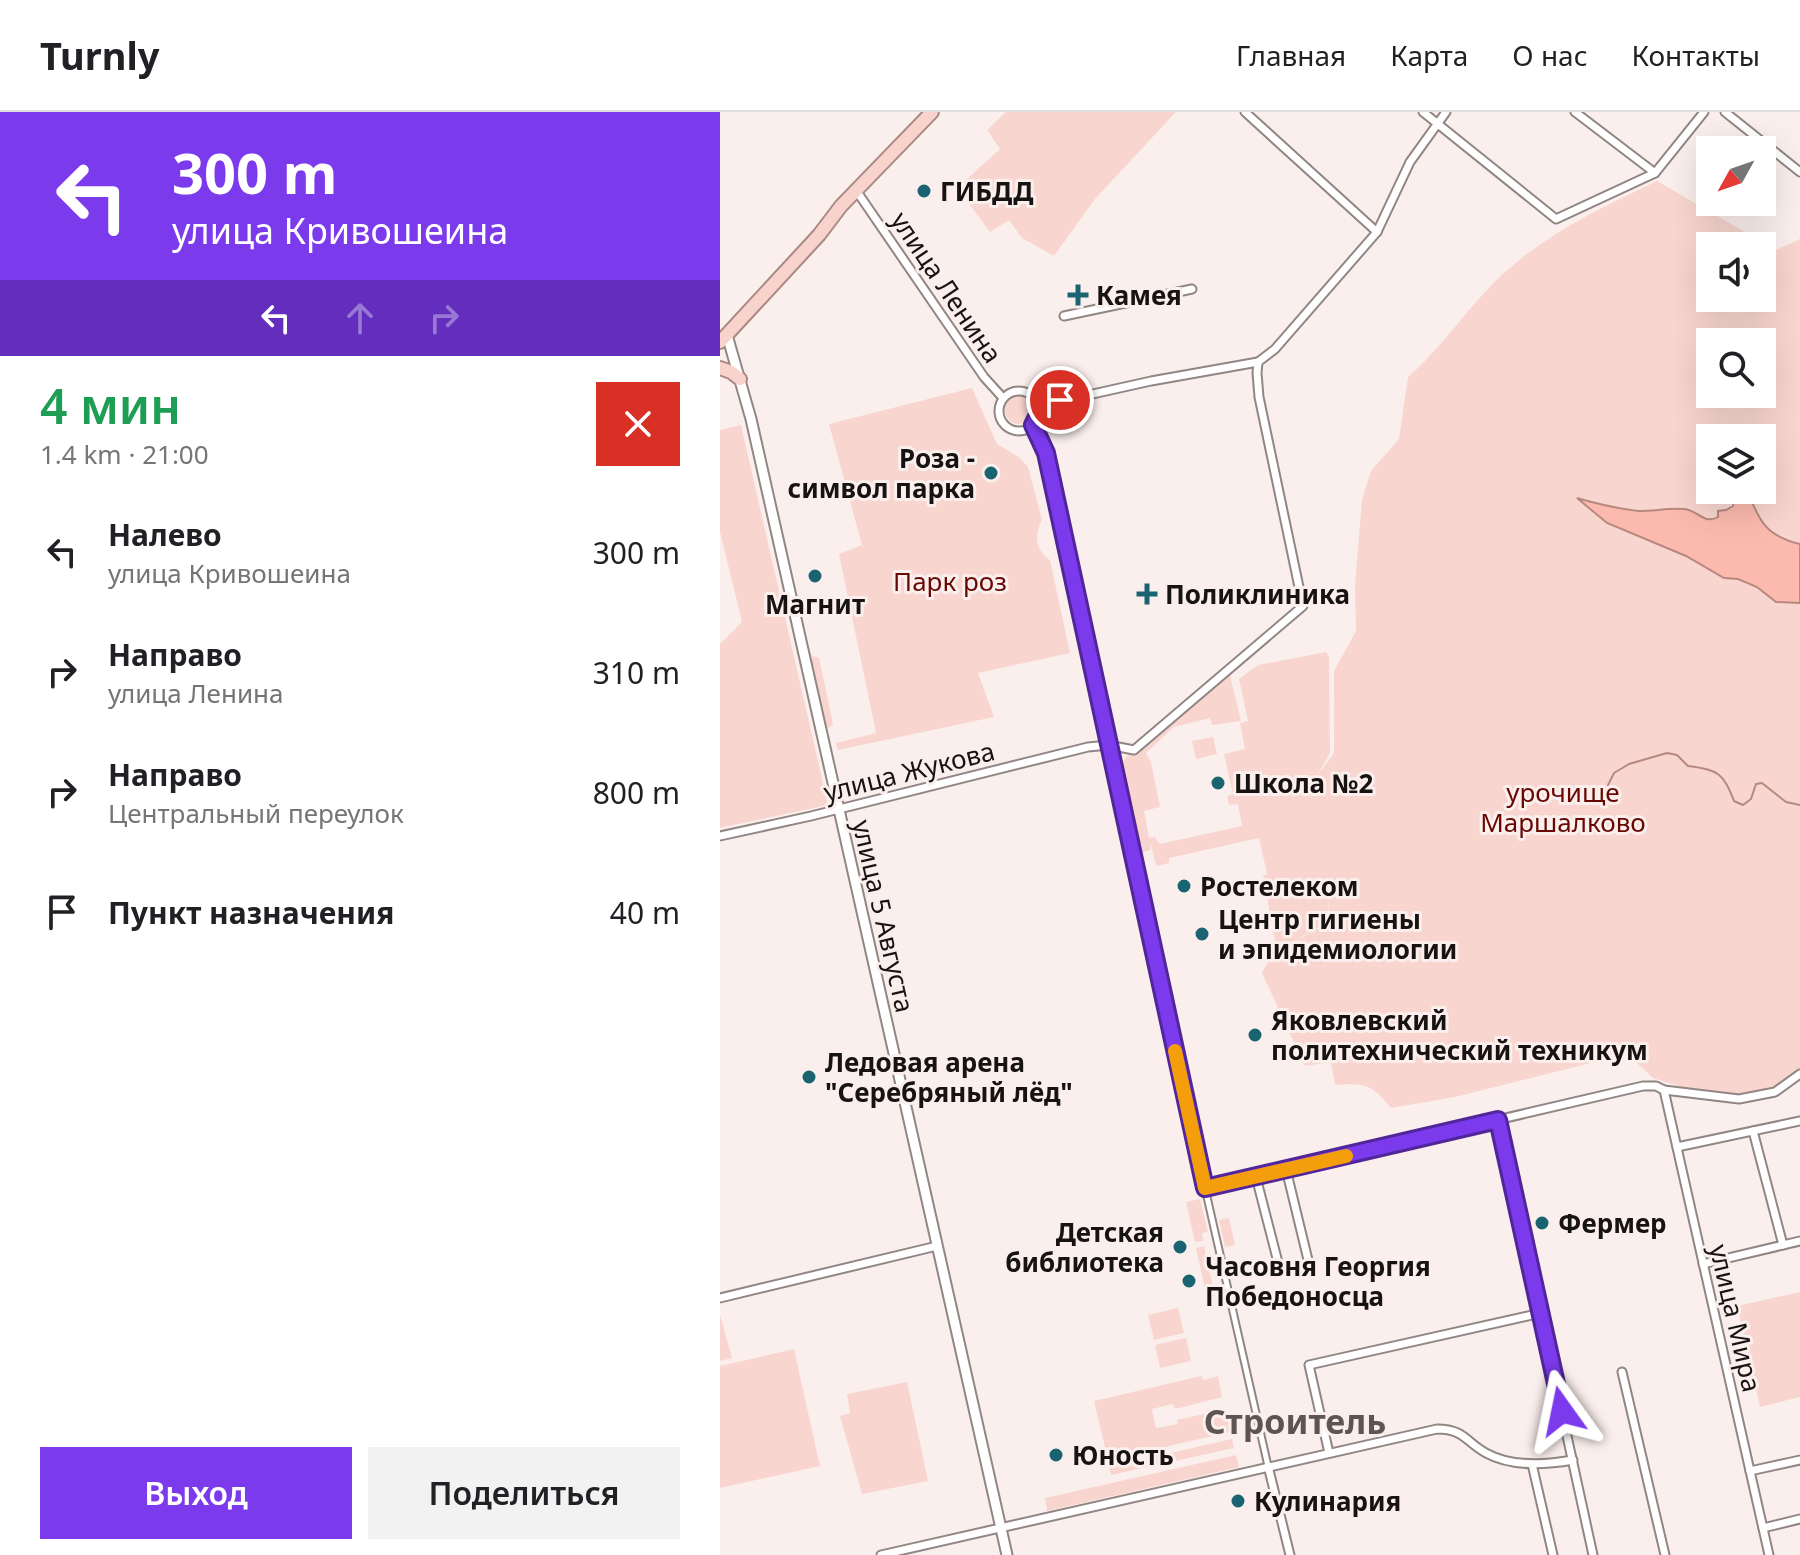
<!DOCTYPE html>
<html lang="ru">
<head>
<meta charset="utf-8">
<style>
  body { margin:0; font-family:"Noto Sans",sans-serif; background:#f2f2f2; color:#202124; height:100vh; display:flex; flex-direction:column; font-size:30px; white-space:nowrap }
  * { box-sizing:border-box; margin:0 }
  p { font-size:26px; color:#757577 }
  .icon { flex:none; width:44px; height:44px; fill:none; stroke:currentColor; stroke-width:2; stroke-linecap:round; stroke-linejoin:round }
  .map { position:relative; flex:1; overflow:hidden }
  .sheet { display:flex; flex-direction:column; background:#fff; width:720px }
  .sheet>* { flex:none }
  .hud { background:#7c3aed; color:#fff; overflow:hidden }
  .needle { width:52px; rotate:230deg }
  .controls { position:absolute; left:976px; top:24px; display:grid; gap:16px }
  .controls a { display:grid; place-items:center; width:80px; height:80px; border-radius:0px; background:#fff; box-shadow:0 8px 32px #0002; font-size:40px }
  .pin { position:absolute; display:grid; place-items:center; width:68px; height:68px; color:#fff; margin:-34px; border:4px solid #fff; border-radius:50%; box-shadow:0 2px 8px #0007 }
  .me { position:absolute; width:88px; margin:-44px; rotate:348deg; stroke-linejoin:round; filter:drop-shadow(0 0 6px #0008) }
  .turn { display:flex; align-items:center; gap:28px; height:168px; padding:0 40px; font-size:36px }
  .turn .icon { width:104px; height:104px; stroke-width:2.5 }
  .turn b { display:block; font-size:56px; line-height:68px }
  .lanes { display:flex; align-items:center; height:76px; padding:0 40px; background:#0003; justify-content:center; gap:40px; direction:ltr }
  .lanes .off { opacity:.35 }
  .round { display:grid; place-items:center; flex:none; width:84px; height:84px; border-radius:0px; background:#f2f2f2 }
  .headline { display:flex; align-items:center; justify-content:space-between; height:136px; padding:0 40px }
  h1 { font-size:48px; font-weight:600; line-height:60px; color:#1e9e55 }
  .cta { display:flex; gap:16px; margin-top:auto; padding:16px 40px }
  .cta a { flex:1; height:92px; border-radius:0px; background:#7c3aed; color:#fff; font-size:32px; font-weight:600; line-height:92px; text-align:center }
  .cta a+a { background:#f2f2f2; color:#202124 }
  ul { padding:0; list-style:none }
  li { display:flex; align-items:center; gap:24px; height:120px; padding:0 40px }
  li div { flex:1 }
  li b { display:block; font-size:30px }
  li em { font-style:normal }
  header { display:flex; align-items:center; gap:48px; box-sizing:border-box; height:112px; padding:0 40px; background:#fff; border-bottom:2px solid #e0e0e0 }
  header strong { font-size:38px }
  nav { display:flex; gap:44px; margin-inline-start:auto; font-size:28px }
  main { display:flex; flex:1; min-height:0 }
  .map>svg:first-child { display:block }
  .green { fill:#f8d6cf; fill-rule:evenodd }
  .water { fill:#fcbaae; stroke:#b7887f; stroke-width:2 }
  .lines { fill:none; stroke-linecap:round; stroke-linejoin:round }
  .stream { stroke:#b7887f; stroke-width:2 }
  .pedestrian-casing { stroke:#918684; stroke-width:9 }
  .minor-casing { stroke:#918684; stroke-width:11 }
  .tertiary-casing { stroke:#918684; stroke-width:13 }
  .trunk-casing { stroke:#a98983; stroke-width:16 }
  .pedestrian { stroke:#fff; stroke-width:5 }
  .minor { stroke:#fff; stroke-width:7 }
  .tertiary { stroke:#fff; stroke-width:9 }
  .trunk { stroke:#f8d3cc; stroke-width:12 }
  .route-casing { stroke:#51269a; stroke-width:20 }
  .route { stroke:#7c3aed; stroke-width:14 }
  .slow { stroke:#f59e0b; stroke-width:14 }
  .poi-dot { fill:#196470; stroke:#fbefed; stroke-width:3 }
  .labels { text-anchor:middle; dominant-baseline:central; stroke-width:6; stroke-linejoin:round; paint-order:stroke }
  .poi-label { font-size:26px; font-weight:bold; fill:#171312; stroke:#fbefed; text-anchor:start }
  .street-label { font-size:26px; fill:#171312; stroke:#fbefed }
  .park-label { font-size:26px; fill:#690803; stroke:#fbefed }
  .district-label { font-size:34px; font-weight:bold; fill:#5e5452; stroke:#fbefed }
</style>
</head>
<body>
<header>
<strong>Turnly</strong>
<nav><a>Главная</a><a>Карта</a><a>О нас</a><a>Контакты</a></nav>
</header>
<main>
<section class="sheet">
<div class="hud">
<div class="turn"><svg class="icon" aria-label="left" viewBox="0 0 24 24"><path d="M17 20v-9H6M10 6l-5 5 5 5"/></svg><div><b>300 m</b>улица Кривошеина</div></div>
<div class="lanes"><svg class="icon" aria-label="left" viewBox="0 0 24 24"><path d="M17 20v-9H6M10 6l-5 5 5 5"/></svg><svg class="icon off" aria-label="ahead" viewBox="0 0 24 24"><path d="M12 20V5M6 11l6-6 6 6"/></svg><svg class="icon off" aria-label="right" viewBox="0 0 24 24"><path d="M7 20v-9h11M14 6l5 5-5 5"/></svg></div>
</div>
<div class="headline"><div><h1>4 мин</h1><p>1.4 km · 21:00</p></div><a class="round" style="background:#d93025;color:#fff"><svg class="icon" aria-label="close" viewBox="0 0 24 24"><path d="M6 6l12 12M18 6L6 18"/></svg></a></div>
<ul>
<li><svg class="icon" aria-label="left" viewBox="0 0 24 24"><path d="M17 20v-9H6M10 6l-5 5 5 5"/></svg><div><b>Налево</b><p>улица Кривошеина</p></div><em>300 m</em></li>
<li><svg class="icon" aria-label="right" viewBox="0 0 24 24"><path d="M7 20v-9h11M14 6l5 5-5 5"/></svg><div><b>Направо</b><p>улица Ленина</p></div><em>310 m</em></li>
<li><svg class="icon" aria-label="right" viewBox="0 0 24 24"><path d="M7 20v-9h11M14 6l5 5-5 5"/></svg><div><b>Направо</b><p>Центральный переулок</p></div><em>800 m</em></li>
<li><svg class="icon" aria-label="arrive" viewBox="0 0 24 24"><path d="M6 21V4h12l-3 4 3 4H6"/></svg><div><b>Пункт назначения</b></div><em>40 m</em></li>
</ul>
<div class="cta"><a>Выход</a><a>Поделиться</a></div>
</section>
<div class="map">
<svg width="1080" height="1443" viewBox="0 0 1080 1443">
  <rect width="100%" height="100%" fill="#fbefed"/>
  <!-- green -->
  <g class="green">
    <path d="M286,0H456L375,87L334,144L302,126L289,108L270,120L237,76L280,37L267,18Z"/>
    <path d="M937,69L1056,138L1080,127V432C1046,424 1039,409 1027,378H1042V326H990V378H1015C1016,393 1005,402 992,408L983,407L978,402L895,397L859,387L887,411L966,444L1004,466L1018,467L1037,475L1056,490L1080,491V959L1046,981L1005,982L967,977L933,966L907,942L735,985L671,996C652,972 645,971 615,973L611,950L585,954L542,861C549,841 590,821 608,811L610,782L607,810L559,838L556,833L543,764L547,762L539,726L449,746V751L436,754L430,728L431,738L416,742L400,660L404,648L409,642L509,559L521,609L492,613L490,606L454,615L426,641L431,650L440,695L424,699L429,726L435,725L440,732L522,714L518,692L509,693L507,684L513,682L504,642L525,637L520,611L528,609L519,567L538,553L606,540L609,545L610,641L597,664L614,641V559L636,519L635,474L642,388L651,359L679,327L688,265C723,235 749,193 784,161C829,120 883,95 937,69ZM990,134H1042V186H990ZM990,230H1042V282H990Z"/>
    <path d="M252,276L277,332L299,345L308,355L322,408C314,423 315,438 330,448L350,541L258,561L274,605L118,638L116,631L156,621L119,442L142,433L109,312Z"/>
    <circle cx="299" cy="298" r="14"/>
    <path d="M21,313L108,693L0,716V532L22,510L0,420V318Z"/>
    <path d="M93,544L99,546L113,612L109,616L105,614L91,548Z"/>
    <path d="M493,625L497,642L476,647L472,629Z"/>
    <path d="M480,1087L488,1120L482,1121L483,1129L475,1130L466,1090Z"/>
    <path d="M509,1106L515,1133L505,1135L499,1108Z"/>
    <path d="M484,1134L495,1184L487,1186L476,1136Z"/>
    <path d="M1080,1180V1285L1040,1295L1017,1194Z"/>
    <path d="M458,1196L464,1221L434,1228L428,1203Z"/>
    <path d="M0,1203L12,1246L0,1249Z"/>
    <path d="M466,1226L471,1249L440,1256L435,1233Z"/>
    <path d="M74,1237L100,1354L0,1376V1254Z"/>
    <path d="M481,1264L483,1268L498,1264L502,1285L455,1297L453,1292L432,1297L436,1316L458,1312L457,1308L493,1300L494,1302L506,1300L510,1320L388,1348L374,1289Z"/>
    <path d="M187,1270L208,1369L142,1382L120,1304L130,1301L127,1282Z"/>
    <path d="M512,1327L514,1336L391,1363L389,1355Z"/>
    <path d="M516,1343L519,1355L327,1399L325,1386Z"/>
  </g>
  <!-- water -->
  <path class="water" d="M1015,378H1027C1039,409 1046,424 1080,432V491L1056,490L1037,475L1018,467L1004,466L966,444L887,411L857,386C878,392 898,397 919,399C934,399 949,396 964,397C978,398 984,413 998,405V399L1006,398L1013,394Z"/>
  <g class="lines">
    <!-- stream -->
    <path class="stream" d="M888,673L894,661L909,652L947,641L957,643L968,654C999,658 1003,661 1014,689L1023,693L1031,687L1036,672L1042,671L1066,690L1080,693"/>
    <defs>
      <path id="pedestrian" d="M485,1076L548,1354"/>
      <g id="minor">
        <path d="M525,0L657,120"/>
        <path d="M703,0L836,107L935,61L984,0"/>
        <path d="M855,0L935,61"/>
        <path d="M1005,0L1080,60"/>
        <path d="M140,84L264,265L283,286"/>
        <path d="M344,204L472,177"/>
        <circle cx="299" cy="299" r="20"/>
        <path d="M319,294L431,269L538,250"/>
        <path d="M313,313L326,341L485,1076L923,974H936L944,978L1019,987L1055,980L1080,962"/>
        <path d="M0,724L91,704L368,635L388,633L414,638L583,494L539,285L537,261L538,250L555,237L657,120L690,50L726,0"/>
        <path d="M944,978L1049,1443"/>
        <path d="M778,1008L873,1443"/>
        <path d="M1033,1019L1063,1133"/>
        <path d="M957,1035L1080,1009"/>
        <path d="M536,1065L560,1158L589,1152L566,1057"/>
        <path d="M983,1152L1080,1129"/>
        <path d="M0,1186L217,1134"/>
        <path d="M902,1260L945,1443"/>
        <path d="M609,1341L589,1253L821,1201"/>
        <path d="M812,1352L833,1443"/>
        <path d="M548,1354L570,1443"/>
        <path d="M1030,1359L1080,1348"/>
        <path d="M1043,1416L1080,1407"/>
        <path d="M161,1443L717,1317C744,1317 746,1330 766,1341C791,1355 825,1353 853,1348"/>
      </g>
      <path id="tertiary" d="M7,223L31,307L287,1443"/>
      <g id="trunk">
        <path d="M0,230L99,123L121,94L212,0"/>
        <path d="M0,256L11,260L20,267"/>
      </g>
    </defs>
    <!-- pedestrian casing -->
    <use href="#pedestrian" class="pedestrian-casing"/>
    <!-- minor casing -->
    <use href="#minor" class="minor-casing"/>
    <!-- tertiary casing -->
    <use href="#tertiary" class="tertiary-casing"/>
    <!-- trunk casing -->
    <use href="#trunk" class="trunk-casing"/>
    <!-- pedestrian -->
    <use href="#pedestrian" class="pedestrian"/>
    <!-- minor -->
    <use href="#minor" class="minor"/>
    <!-- tertiary -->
    <use href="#tertiary" class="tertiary"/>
    <!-- trunk -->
    <use href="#trunk" class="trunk"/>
  </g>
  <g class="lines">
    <defs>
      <path id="route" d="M340,288L319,294V301L313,313L326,341L485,1076L778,1008L842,1299"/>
    </defs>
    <!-- route casing -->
    <use href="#route" class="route-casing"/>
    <!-- route -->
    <use href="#route" class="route"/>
    <!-- slow -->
    <path class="slow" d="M455,939L485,1076L626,1044"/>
  </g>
  <!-- markers -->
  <g class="poi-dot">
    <circle cx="204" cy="79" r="8"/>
    <path d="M354 171h8v8h8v8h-8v8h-8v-8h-8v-8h8z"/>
    <circle cx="271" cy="361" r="8"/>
    <circle cx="95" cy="464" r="8"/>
    <path d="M423 470h8v8h8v8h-8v8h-8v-8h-8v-8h8z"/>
    <circle cx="498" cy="671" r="8"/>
    <circle cx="464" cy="774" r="8"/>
    <circle cx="482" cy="822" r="8"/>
    <circle cx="535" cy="923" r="8"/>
    <circle cx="89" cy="965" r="8"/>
    <circle cx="822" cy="1111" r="8"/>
    <circle cx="460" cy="1135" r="8"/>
    <circle cx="469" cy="1169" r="8"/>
    <circle cx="336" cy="1343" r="8"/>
    <circle cx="518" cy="1389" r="8"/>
  </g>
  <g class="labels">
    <!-- poi labels -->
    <g class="poi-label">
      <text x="220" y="79">ГИБДД</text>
      <text x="376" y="183">Камея</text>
      <text x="255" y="346" text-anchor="end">Роза -<tspan x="255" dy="30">символ парка</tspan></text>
      <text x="445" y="482">Поликлиника</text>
      <text x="95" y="492" text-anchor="middle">Магнит</text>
      <text x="514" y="671">Школа №2</text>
      <text x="480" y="774">Ростелеком</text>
      <text x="498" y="807">Центр гигиены<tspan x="498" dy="30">и эпидемиологии</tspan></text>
      <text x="551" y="908">Яковлевский<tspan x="551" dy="30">политехнический техникум</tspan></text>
      <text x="105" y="950">Ледовая арена<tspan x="105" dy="30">"Серебряный лёд"</tspan></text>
      <text x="838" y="1111">Фермер</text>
      <text x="444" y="1120" text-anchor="end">Детская<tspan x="444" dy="30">библиотека</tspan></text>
      <text x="485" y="1154">Часовня Георгия<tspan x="485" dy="30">Победоносца</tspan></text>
      <text x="352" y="1343">Юность</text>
      <text x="534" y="1389">Кулинария</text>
    </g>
    <!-- street labels -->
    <g class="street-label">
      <text transform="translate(227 175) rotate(56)">улица Ленина</text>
      <text transform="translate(189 659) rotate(-14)">улица Жукова</text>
      <text transform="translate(164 804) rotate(77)">улица 5 Августа</text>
      <text transform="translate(1016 1206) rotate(77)">улица Мира</text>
    </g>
    <!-- park labels -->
    <g class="park-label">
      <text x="230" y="469">Парк роз</text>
      <text x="843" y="680">урочище<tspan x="843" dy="30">Маршалково</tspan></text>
    </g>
    <!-- district labels -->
    <g class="district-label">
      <text x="575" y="1309">Строитель</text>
    </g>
  </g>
</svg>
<div class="controls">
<a><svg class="needle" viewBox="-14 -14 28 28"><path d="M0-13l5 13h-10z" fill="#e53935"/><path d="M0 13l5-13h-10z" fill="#757577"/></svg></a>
<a><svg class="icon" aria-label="sound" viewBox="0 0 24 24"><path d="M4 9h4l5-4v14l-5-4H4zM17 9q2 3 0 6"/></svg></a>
<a><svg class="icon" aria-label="search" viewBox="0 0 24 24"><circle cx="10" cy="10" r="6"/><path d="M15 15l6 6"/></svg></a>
<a><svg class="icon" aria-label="layers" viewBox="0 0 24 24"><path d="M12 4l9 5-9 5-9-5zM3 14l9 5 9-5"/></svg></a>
</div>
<div class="pin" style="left:340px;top:288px;background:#d93025"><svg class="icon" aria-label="arrive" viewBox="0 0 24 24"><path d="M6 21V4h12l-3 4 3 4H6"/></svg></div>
<svg class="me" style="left:842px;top:1299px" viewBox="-20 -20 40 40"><path d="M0-17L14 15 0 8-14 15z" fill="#7c3aed" stroke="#fff" stroke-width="4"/></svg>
</div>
</main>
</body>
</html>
